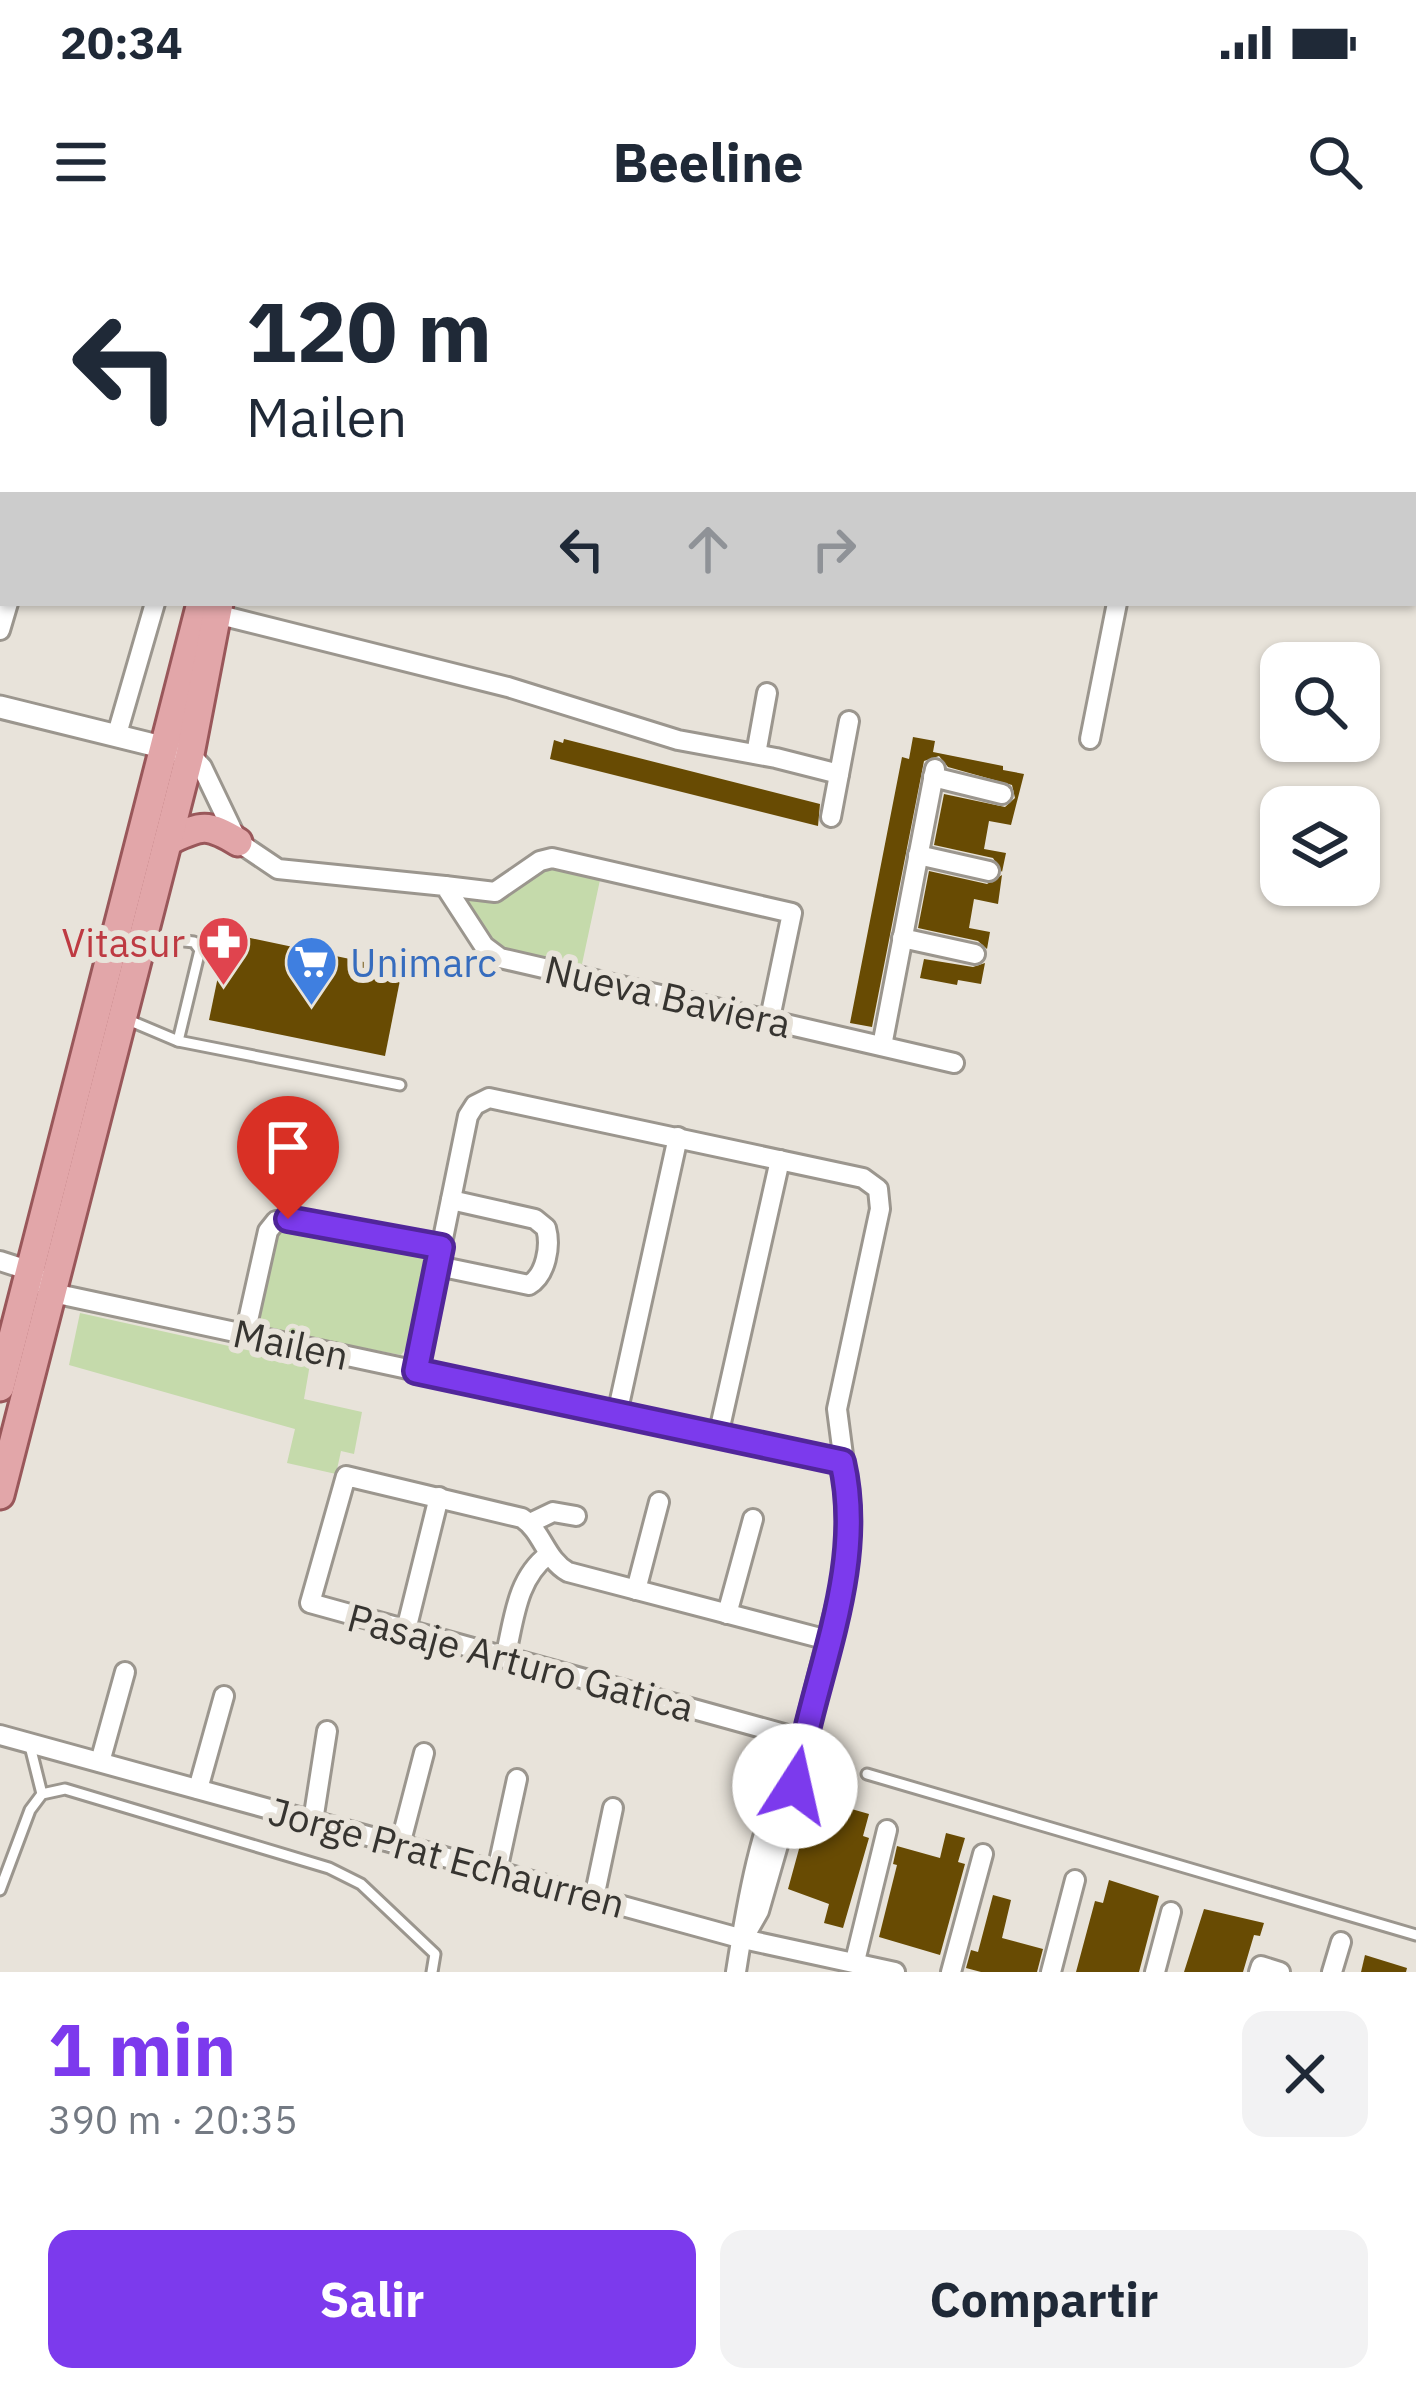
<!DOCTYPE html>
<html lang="es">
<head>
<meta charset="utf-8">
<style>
  body { margin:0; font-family:"IBM Plex Sans",sans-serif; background:#f2f2f3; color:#1f2937; height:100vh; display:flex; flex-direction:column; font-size:45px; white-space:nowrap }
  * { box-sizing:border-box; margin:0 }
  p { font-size:39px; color:#747a83 }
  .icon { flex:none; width:66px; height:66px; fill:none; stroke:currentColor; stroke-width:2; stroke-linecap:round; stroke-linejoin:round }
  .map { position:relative; height:1732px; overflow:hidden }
  .side { display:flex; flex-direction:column; background:#fff; flex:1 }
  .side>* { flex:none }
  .hud { position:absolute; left:0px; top:0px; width:1416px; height:366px; box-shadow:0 3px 9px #0004; background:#fff; color:#1f2937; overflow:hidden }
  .fabs { position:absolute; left:1260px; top:402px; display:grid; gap:24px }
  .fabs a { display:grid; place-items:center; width:120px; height:120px; border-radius:24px; background:#fff; box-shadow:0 3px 9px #0004; font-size:60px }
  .pin { position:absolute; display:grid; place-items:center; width:102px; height:102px; color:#fff; margin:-123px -51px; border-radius:50% 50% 50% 0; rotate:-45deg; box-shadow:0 0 12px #0007 }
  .pin .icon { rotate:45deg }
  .me { position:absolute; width:132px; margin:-66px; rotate:10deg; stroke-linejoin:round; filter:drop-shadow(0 0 9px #0008) }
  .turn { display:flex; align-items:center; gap:42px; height:252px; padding:0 48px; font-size:54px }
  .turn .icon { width:156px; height:156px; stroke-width:2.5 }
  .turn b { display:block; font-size:84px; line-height:102px }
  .lanes { display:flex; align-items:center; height:114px; padding:0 48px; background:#0003; justify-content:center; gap:60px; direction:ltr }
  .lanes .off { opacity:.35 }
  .round { display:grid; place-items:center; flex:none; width:126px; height:126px; border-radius:24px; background:#f2f2f3 }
  .summary { display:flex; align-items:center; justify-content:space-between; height:204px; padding:0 48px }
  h1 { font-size:72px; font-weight:700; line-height:90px; color:#7c3aed }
  .primary-button { display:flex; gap:24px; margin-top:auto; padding:24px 48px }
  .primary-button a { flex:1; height:138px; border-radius:24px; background:#7c3aed; color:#fff; font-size:48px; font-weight:700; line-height:138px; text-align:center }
  .primary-button a+a { background:#f2f2f3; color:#1f2937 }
  .status { display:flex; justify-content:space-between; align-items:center; height:84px; padding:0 60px; background:#fff; direction:ltr }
  .status svg { height:33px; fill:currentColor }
  header { display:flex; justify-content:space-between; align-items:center; height:156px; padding:0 48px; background:#fff; font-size:54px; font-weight:700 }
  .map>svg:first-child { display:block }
  .green { fill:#c5daab }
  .building { fill:#684b03 }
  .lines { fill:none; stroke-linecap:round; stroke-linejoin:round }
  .service-casing { stroke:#9b968e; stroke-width:15 }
  .minor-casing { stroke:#9b968e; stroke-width:24 }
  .tertiary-casing { stroke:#9b968e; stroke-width:27 }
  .primary-casing { stroke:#99575a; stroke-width:33 }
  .service { stroke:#fff; stroke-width:9 }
  .minor { stroke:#fff; stroke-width:18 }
  .tertiary { stroke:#fff; stroke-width:21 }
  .primary { stroke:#e2a6a9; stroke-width:27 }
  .route-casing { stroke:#51269a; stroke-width:30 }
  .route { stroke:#7c3aed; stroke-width:21 }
  .labels { text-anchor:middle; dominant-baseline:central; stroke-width:12; stroke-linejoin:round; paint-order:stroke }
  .health-label { font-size:39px; fill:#be3a42; stroke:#e8e3da; text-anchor:end }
  .shop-label { font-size:39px; fill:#366cbe; stroke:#e8e3da; text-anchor:start }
  .street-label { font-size:39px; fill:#363430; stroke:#e8e3da }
</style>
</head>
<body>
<div class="status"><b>20:34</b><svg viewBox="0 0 49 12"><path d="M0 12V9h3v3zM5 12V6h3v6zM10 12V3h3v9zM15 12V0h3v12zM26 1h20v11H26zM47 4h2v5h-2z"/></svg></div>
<header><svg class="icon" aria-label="menu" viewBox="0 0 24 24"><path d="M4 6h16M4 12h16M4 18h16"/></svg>Beeline<svg class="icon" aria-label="search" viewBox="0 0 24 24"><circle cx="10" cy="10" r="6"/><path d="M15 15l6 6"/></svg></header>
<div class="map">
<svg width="1416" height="1732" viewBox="0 0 1416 1732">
  <rect width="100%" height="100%" fill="#e8e3da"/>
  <!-- green -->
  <g class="green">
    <path d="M550,627L600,640L582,724L512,713L492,702L464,656L497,661L538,631Z"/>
    <path d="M286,987L426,1016L407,1107L401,1115L255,1087L277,991Z"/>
    <path d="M80,1073L310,1124L304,1159L362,1172L354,1214L341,1211L336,1234L287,1223L295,1189L69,1125Z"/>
  </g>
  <!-- building -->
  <g class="building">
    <path d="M913,497L935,501L933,512L1003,526V530L1024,534L1011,585L989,581L984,609L1006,613L1002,632L993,618L934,605L944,554L1005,567L1015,558L1012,545L948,527L939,516L924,521L872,787L850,783L902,517L909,519Z"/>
    <path d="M564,499L820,564L818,586L550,519L554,500L563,503Z"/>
    <path d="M929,631L987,644L1002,635L998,664L974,659L969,688L990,692L987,709L978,701L918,688Z"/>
    <path d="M227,693L402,730L385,816L209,780Z"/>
    <path d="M924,719L973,727L985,723L981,744L958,740L957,745L920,738Z"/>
    <path d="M813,1558L869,1574L863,1596L869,1598L843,1688L824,1683L829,1664L788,1649Z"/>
    <path d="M946,1593L965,1598L958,1622L965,1624L940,1715L879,1697L897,1625L893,1624L897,1606L940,1618Z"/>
    <path d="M1109,1640L1159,1656L1139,1732H1076L1095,1661L1103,1663Z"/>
    <path d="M993,1655L1011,1660L1002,1698L1043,1709L1037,1732H981L966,1728L971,1710L978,1712Z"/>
    <path d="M1204,1669L1264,1683L1260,1696L1254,1695L1243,1732H1184Z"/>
    <path d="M1365,1715L1407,1728L1406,1732H1361Z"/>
  </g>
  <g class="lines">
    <defs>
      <g id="service">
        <path d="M147,697L194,702L200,710L178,801"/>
        <path d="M126,779L178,801L400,845"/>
        <path d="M29,1502L42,1554"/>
        <path d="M867,1534L1416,1695"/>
        <path d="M0,1650L30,1570L42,1554L65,1549L329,1628L361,1644L435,1714L432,1732"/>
      </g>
      <g id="minor">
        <path d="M0,3H3"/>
        <path d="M844,3L845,0"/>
        <path d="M0,163H3"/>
        <path d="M0,291L3,282"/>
        <path d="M1413,332L1416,333"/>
        <path d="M216,374L508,447L678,500L776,518L839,534"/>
        <path d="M0,390L8,363"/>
        <path d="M117,494L155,363"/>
        <path d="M1090,499L1117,363"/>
        <path d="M190,514L202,527L238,602L278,629L445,646L484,706L500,718L954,823"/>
        <path d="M756,514L767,453"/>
        <path d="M933,537L1002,554"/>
        <path d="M831,577L849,481"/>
        <path d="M918,615L989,631"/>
        <path d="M445,646L495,652L540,621L552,618L792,673L770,778"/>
        <path d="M902,698L975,714"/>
        <path d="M882,806L935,529"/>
        <path d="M0,1021L31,1031L53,1053L842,1222"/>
        <path d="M438,1026L529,1045C546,1035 551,1006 546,988L535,979L451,960"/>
        <path d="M245,1094L268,991L276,981L288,979L441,1007"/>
        <path d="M416,1131L468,876L475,865L489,858L863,938L878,949L880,969L837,1169L850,1269L849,1314L802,1499L795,1546L759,1671L743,1699"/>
        <path d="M617,1174L678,897"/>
        <path d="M718,1196L780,920"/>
        <path d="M530,1283L553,1272L576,1276"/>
        <path d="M636,1350L659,1262"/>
        <path d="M727,1374L753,1279"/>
        <path d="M406,1390L439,1257"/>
        <path d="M505,1418C514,1381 516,1339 548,1315"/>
        <path d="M0,1495L743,1699L895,1732"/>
        <path d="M802,1499L310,1363L346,1236L522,1278C543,1292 545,1319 568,1332L828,1400"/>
        <path d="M100,1522L125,1432"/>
        <path d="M198,1549L224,1456"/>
        <path d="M313,1581L327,1491"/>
        <path d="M400,1605L424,1513"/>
        <path d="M497,1631L517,1539"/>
        <path d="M594,1658L613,1568"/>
        <path d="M855,1721L887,1590"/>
        <path d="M736,1732C747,1661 760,1585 792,1520"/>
        <path d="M951,1732L983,1614"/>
        <path d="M1051,1732L1075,1640"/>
        <path d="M1155,1732L1171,1672"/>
        <path d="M1259,1732L1261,1726L1280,1732"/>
        <path d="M1332,1732L1341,1702"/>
      </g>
      <path id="tertiary" d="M0,467L174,510"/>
      <g id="primary">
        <path d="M296,3L297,0"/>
        <path d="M317,3V0"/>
        <path d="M168,601C201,586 205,582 238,602"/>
        <path d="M0,1147L201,363"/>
        <path d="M0,1255L190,514L219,363"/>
      </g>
    </defs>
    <!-- service casing -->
    <use href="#service" class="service-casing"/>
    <!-- minor casing -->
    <use href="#minor" class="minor-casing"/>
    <!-- tertiary casing -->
    <use href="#tertiary" class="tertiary-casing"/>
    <!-- primary casing -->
    <use href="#primary" class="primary-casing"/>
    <!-- service -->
    <use href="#service" class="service"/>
    <!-- minor -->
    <use href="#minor" class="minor"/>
    <!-- tertiary -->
    <use href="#tertiary" class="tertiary"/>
    <!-- primary -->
    <use href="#primary" class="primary"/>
  </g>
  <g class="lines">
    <defs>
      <path id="route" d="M288,979L441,1007L416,1131L842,1222C867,1331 812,1439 795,1546"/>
    </defs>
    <!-- route casing -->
    <use href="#route" class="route-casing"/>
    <!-- route -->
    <use href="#route" class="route"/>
  </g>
  <!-- icons -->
  <defs>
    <symbol id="pharmacy-pin" viewBox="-11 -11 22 30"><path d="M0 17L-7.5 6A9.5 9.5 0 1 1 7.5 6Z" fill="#e0444e" stroke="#e8e3da"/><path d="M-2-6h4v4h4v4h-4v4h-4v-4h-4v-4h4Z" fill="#fff"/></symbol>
    <symbol id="supermarket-pin" viewBox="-11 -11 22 30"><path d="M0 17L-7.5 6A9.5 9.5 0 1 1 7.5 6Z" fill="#3f7fe0" stroke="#e8e3da"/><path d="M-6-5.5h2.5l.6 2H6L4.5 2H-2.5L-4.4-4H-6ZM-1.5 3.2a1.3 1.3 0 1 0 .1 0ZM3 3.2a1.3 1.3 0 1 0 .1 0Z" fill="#fff"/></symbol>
  </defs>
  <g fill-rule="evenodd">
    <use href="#pharmacy-pin" x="194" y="672" width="59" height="81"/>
    <use href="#supermarket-pin" x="282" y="692" width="59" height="81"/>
  </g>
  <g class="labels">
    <!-- health labels -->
    <g class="health-label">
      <text x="185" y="702">Vitasur</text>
    </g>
    <!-- shop labels -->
    <g class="shop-label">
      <text x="350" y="722">Unimarc</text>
    </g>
    <!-- street labels -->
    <g class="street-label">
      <text transform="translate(668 756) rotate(13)">Nueva Baviera</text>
      <text transform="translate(291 1104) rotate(12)">Mailen</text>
      <text transform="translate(521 1422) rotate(15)">Pasaje Arturo Gatica</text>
      <text transform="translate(447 1617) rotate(15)">Jorge Prat Echaurren</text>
    </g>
  </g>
</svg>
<div class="fabs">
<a><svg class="icon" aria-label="search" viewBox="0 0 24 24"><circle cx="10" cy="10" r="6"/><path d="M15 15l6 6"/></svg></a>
<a><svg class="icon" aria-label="layers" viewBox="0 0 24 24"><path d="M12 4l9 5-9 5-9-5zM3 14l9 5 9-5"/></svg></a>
</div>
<div class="pin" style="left:288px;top:979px;background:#d93025"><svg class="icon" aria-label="arrive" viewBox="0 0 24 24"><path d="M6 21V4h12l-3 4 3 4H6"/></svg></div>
<svg class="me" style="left:795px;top:1546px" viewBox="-20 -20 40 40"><circle r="19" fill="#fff"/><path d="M0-13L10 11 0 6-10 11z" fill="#7c3aed"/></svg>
<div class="hud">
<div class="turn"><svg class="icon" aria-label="left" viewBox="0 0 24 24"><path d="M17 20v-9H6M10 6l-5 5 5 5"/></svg><div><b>120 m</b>Mailen</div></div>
<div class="lanes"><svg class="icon" aria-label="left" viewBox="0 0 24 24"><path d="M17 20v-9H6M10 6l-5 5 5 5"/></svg><svg class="icon off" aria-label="ahead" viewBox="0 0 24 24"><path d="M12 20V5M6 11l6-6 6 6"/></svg><svg class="icon off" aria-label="right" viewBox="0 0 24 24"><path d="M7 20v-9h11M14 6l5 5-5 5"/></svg></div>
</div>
</div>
<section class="side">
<div class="summary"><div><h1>1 min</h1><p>390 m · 20:35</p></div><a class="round"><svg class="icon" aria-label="close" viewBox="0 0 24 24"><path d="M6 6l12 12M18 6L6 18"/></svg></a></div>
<div class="primary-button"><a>Salir</a><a>Compartir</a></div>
</section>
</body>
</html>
